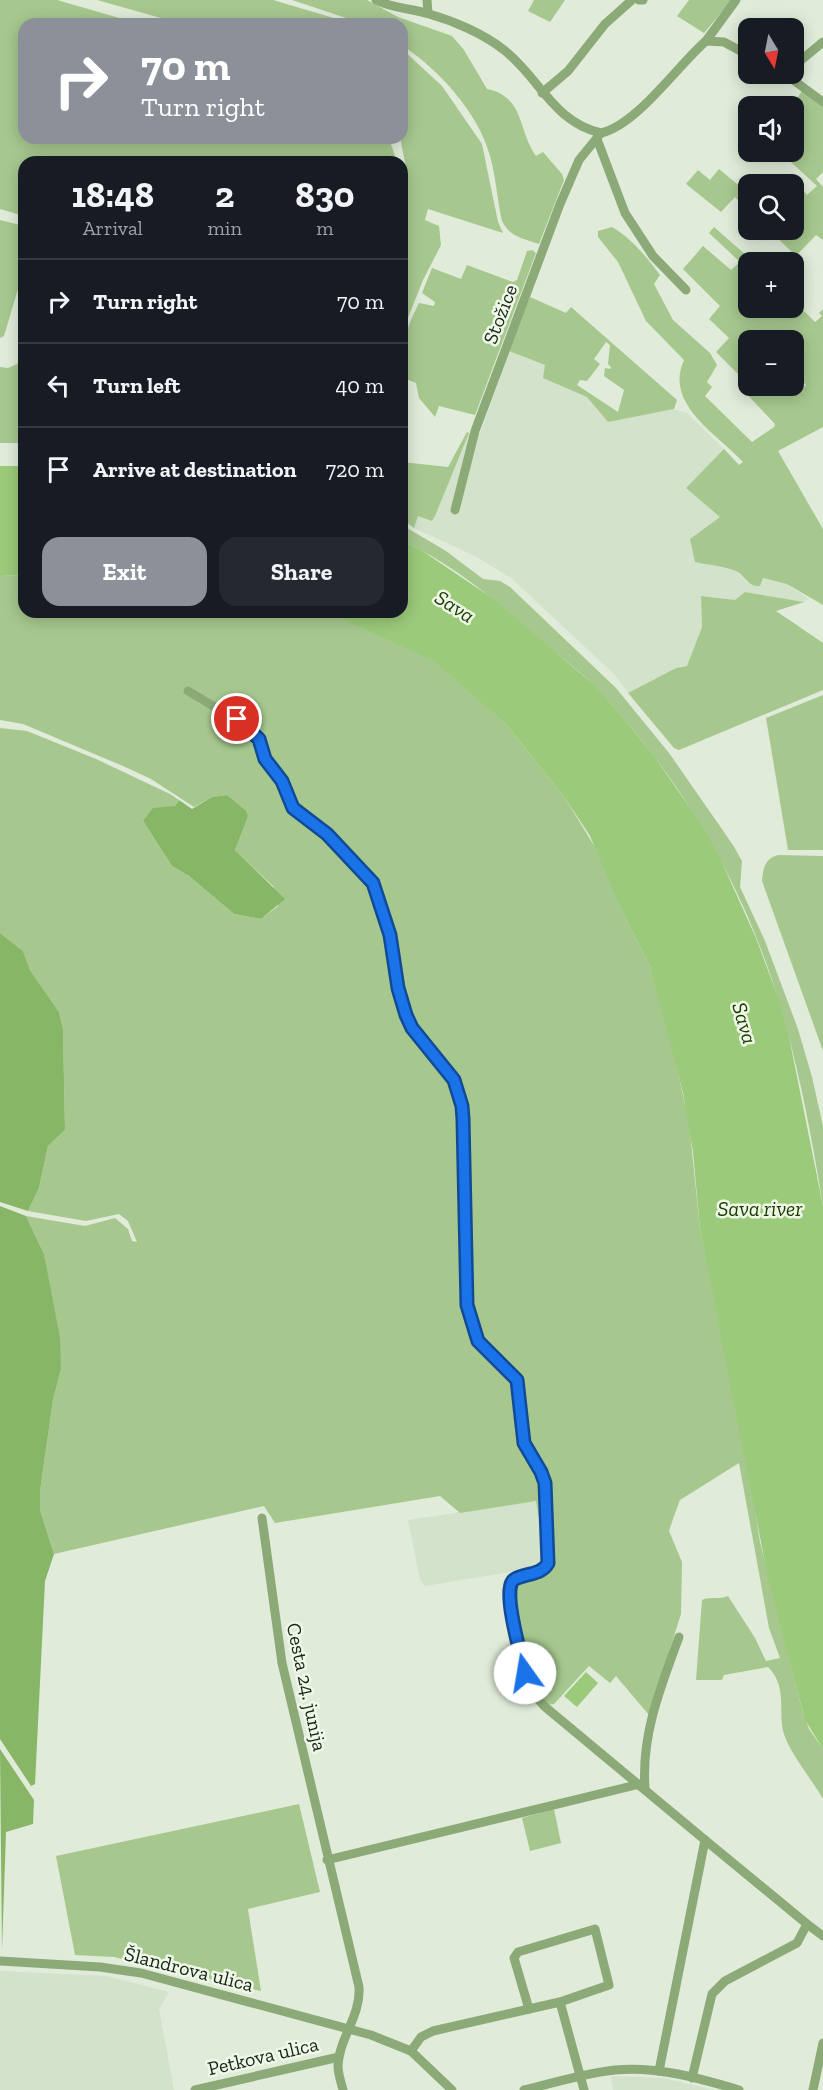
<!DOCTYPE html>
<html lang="en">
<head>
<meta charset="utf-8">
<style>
  body { margin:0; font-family:"Zilla Slab",serif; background:#242831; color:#f1f3f6; height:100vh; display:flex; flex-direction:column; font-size:22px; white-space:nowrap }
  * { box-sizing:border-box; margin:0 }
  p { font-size:20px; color:#9ea1a6 }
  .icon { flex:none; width:33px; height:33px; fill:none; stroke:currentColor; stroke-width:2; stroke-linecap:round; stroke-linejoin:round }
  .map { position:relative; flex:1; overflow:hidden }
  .drawer { position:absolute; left:18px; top:156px; width:390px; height:462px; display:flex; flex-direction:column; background:#171b24; border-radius:18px; box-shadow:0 3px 15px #0003 }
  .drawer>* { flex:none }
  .banner { position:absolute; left:18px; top:18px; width:390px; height:126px; border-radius:18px; box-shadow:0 3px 15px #0003; background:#8c9099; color:#fff; overflow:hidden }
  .needle { width:39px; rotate:170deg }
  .controls { position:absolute; left:738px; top:18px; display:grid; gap:12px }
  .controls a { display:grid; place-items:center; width:66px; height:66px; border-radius:12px; background:#171b24; box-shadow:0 3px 15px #0003; font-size:30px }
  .pin { position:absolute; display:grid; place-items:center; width:51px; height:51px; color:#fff; margin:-26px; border:3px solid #fff; border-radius:50%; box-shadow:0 2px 6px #0007 }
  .me { position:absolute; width:66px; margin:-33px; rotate:347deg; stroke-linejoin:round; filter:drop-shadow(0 0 4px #0008) }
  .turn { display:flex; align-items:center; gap:21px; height:126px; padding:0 24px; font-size:27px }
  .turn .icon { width:78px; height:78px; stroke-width:2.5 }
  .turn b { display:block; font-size:42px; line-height:51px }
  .eta { display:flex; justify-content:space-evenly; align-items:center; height:102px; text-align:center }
  .eta b { font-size:36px; font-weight:800; line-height:42px }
  .cta { display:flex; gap:12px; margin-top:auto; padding:12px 24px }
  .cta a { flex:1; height:69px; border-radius:18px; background:#8c9099; color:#fff; font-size:24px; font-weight:800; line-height:69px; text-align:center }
  .cta a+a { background:#242831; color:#f1f3f6 }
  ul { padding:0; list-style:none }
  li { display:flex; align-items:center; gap:18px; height:84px; padding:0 24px; border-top:2px solid #363941 }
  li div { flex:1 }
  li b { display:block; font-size:22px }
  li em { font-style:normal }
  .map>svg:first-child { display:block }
  .built { fill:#d3e2ca }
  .green { fill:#a6c88e; fill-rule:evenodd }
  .forest { fill:#88b667 }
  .water { fill:#9bca7a }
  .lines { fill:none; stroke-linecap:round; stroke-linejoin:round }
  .minor { stroke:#8caa77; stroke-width:9 }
  .route-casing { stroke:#114b97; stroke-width:15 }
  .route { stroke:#1a73e8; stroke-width:10 }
  .labels { text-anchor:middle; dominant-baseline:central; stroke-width:5; stroke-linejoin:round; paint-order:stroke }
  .street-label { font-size:20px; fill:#1d211b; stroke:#edf8e6 }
  .water-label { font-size:21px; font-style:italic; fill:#1d3900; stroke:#edf8e6 }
</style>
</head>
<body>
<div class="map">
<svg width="823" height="2090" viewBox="0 0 823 2090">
  <rect width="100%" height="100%" fill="#e0ebd9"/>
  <!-- built -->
  <g class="built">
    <path d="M509,351L545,365L587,397L608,422L674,409L687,413L724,449L686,488L721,517L690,539L738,572L747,583L763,578L787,584L809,599L804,602L745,592L735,600L701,596L702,627L687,666L676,668L628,693L615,675L511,578L475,556L414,528L418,516L432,520L469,433L480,434Z"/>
    <path d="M536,1501L546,1561L541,1567L425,1586L420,1580L408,1520Z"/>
    <path d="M0,1971L106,1976L169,1992L159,2009L174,2090H0Z"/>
    <path d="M611,2076L663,2078L715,2090H613Z"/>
  </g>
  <!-- green -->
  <g class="green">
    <path d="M0,0H57L140,24H24V138H389L397,162H24V216L0,209Z"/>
    <path d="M97,0H273L354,24H182Z"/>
    <path d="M292,0H367L398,17L452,36L464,50L487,89C525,97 517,129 536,156L543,152L562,174L564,180L539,244C522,238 510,237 502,221C497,199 496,177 490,156C478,112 439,70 402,45V24H364Z"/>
    <path d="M534,0H565L550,22L528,11Z"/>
    <path d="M689,0H732L704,33L677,16Z"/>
    <path d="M402,49L442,86L482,144L498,222L503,233L428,209L425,220L439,226L441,245L423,280L402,333V210L406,199L407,171L400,138Z"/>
    <path d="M803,90L823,106V172L816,179L823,187V240L816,235L796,256L769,230H794L791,184L795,181L807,195L817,186L780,152H794V106H791Z"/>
    <path d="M719,169L748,193V210L735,197L721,212L686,184L698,170L710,180Z"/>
    <path d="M0,220L24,226V269L4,336L0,338Z"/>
    <path d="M612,227C631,238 647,257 660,275L654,284L673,320L710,353L717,365L707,382L712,387L705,396L752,442L774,427L775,424L740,387L745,381L716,352L729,338L709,319L720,306L683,269L703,246L731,270L740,262L709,233L714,227L754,262H748V308H794V301L815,322L822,316L819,313L823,309V427L778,451L823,529V605L787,584L763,578L760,586C747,587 745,575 736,571C724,566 708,565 695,562L690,539L720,517L686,488L724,449L739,465L743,462C716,433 664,404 684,360L646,321L618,262L598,237V231ZM748,331L759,340H794V372L806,385L802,389L794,382V386H748V341L744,336Z"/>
    <path d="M532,250L536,253L475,415L439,406L435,417L419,398L416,383L406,379L402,383C402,346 402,337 419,303L434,306L435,302L422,293L432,268L461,279L467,265L513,282L517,280L527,251Z"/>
    <path d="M530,297L566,313L571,307L677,400L674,409L608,422L587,397L543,378L545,365L509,351ZM606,342L610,345L608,364L611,367L610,369L605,368L604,376L624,390L618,412L577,385L580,380L587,381L600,364L594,359Z"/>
    <path d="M24,361V443H0V367L8,368Z"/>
    <path d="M467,432L469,433L435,516L432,521L418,516L414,528L402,519V462L448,467Z"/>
    <path d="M402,525L446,551L483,579L500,581L510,587L616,688L669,753L733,845L742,861L740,887L765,941L798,1029L812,1077L823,1126V1206C812,1138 799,1068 779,1002C744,885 680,776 596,688C581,672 562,658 545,644C501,605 456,565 402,541Z"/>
    <path d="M24,575V612H327L407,646L434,661L452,675L506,724L565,798L601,857L624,915L650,966L664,1011L689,1122L700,1229L750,1477L760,1542L803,1713L809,1729L823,1749V1799C812,1779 784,1747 782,1725C780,1703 785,1684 768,1667L724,1675L722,1680H696L702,1600C710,1596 719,1600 728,1596L755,1638L766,1661L780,1658L769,1628L739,1463L680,1500L674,1516L669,1531L682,1562L681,1614L649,1715L616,1676L610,1683L589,1666L554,1704L546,1705C522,1666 516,1619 510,1574L541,1567L546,1561L536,1501L460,1513L440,1496L275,1523L264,1506L54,1554L40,1510V1491L53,1400L61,1369L44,1254L26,1216L85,1226L115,1218L128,1229L132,1241L137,1242L128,1221L119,1214L86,1221L28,1211L39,1188L48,1146L65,1130L63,1029L59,1012L30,970L23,951L0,933V728L27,731L96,759L170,794L179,800L175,806L143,821L172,866L189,876L234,914L261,919L278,906L274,887L235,850L248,817L227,795L212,797L194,807L151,779L123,766L23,724L0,720V576Z"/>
    <path d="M745,592L804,602L776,611L823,643V690L679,750L674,748L628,693L676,668L687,666L702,627L701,596L735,600Z"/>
    <path d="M823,695V850H788L766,718Z"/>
    <path d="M778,855L823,856V1051L762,881C763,869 765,858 778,855Z"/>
    <path d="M299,1804L320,1892L248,1909L261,1991L114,1957L75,1955L56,1856Z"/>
    <path d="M554,1809L561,1843L530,1851L522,1818Z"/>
  </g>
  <!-- forest -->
  <g class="forest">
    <path d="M227,795L246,811L248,817L235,850L285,899L261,919L234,914L189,876L172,866L143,821L153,808L175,806L179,800L192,809L212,797Z"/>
    <path d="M0,933L23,951L30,970L59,1012L63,1029L65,1130L48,1146L39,1188L28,1211L0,1202Z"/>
    <path d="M0,1206L26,1216L44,1254L60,1338L61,1369L53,1400L40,1491V1510L54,1554L45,1581L35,1784L31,1786L0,1739Z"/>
    <path d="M0,1749L34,1800L33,1824L6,1832L2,1950Z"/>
  </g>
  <!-- water -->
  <g class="water">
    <path d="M0,466H24V575L0,576Z"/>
    <path d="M402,541L421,550L495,600L595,686L625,720L654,756L699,821L719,856L756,938L779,1000L788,1032L823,1206V1749L805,1720L768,1578L700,1229L693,1152L683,1093L650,966L624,915L590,836L565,798L506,724L434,661L327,612H402Z"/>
    <path d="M586,1672L598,1683L577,1707L564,1696Z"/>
  </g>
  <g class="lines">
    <!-- minor -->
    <g class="minor">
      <path d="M376,0C394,9 411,8 429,14C454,21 484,34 504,50C539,77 553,122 601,133C637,125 678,65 706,41L724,42L748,55"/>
      <path d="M427,0L428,13"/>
      <path d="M639,0H643"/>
      <path d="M706,41L736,0"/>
      <path d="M794,66L823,42"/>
      <path d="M785,74L823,102"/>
      <path d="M542,93L568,71L605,24L632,0"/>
      <path d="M597,139L625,213L653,256L686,290"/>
      <path d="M455,510L475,431L560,204L579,160L601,133"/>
      <path d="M188,691L250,728L259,739L265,759L282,781L293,808L327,834L373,883L390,935L398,988L406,1015L412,1028L454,1080L462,1106L463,1119L467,1305L478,1341L517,1380L524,1443L541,1471L545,1483L548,1563L542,1570L516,1578C501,1589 522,1671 530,1687C533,1694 539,1700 544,1706L705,1840L659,2071"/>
      <path d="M262,1518L282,1663L359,1987C361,2016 339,2038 338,2066C338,2074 341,2082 343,2090"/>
      <path d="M645,1788C641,1735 661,1686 679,1637"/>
      <path d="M327,1860L640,1784"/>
      <path d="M807,1924L823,1936"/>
      <path d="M0,1961L100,1967L141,1973L371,2035L411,2051L452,2090"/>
      <path d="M560,2002L609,1985L595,1929L518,1952L514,1958L529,2009L560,2002L584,2090"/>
      <path d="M411,2051L421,2037L433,2031L529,2009"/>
      <path d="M692,2078L712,1994L725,1981L797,1943L807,1924L705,1840"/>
      <path d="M195,2090L339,2057"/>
      <path d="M524,2090C554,2083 585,2073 615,2070C657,2066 699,2078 739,2090"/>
      <path d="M813,2090L823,2043"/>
    </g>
  </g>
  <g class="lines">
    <defs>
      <path id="route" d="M237,719L259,739L265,759L282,781L293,808L327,834L373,883L390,935L398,988L406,1015L412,1028L454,1080L462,1106L463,1119L467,1305L478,1341L517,1380L524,1443L541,1472L545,1483L548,1563C542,1575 526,1573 515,1579C500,1586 522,1658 525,1673"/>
    </defs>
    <!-- route casing -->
    <use href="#route" class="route-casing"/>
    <!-- route -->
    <use href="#route" class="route"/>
  </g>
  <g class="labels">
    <!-- street labels -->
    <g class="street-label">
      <text transform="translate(500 314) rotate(-69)">Stožice</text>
      <text transform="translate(307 1687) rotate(78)">Cesta 24. junija</text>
      <text transform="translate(189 1969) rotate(14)">Šlandrova ulica</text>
      <text transform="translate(263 2056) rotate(-13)">Petkova ulica</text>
    </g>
    <!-- water labels -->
    <g class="water-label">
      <text transform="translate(455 606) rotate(32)">Sava</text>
      <text transform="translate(745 1023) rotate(74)">Sava</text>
      <text x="760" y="1208">Sava river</text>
    </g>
  </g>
</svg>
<div class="controls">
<a><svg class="needle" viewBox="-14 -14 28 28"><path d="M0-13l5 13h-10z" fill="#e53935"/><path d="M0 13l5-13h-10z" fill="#9ea1a6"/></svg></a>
<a><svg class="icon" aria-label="sound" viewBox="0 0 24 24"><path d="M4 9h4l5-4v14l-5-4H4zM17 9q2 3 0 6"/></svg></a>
<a><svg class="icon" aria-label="search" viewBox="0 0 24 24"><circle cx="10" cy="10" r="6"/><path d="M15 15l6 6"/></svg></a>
<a>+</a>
<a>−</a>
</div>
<div class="pin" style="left:237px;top:719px;background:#d93025"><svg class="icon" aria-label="arrive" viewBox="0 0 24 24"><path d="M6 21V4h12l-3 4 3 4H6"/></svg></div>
<svg class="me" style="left:525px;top:1673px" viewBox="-20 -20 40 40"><circle r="19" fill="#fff"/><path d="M0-13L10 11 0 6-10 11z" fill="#1a73e8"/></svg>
<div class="banner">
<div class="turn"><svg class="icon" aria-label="right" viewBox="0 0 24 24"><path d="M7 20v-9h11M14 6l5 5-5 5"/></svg><div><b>70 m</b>Turn right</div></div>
</div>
<section class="drawer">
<div class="eta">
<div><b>18:48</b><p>Arrival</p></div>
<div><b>2</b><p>min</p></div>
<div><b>830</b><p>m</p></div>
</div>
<ul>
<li><svg class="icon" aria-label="right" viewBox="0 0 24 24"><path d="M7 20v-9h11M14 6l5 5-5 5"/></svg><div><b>Turn right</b></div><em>70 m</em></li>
<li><svg class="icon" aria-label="left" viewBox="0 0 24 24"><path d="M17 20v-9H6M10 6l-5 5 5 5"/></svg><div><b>Turn left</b></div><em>40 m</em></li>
<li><svg class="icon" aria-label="arrive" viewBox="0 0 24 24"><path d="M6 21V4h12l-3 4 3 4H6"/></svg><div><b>Arrive at destination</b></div><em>720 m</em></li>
</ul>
<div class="cta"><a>Exit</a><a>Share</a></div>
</section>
</div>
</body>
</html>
